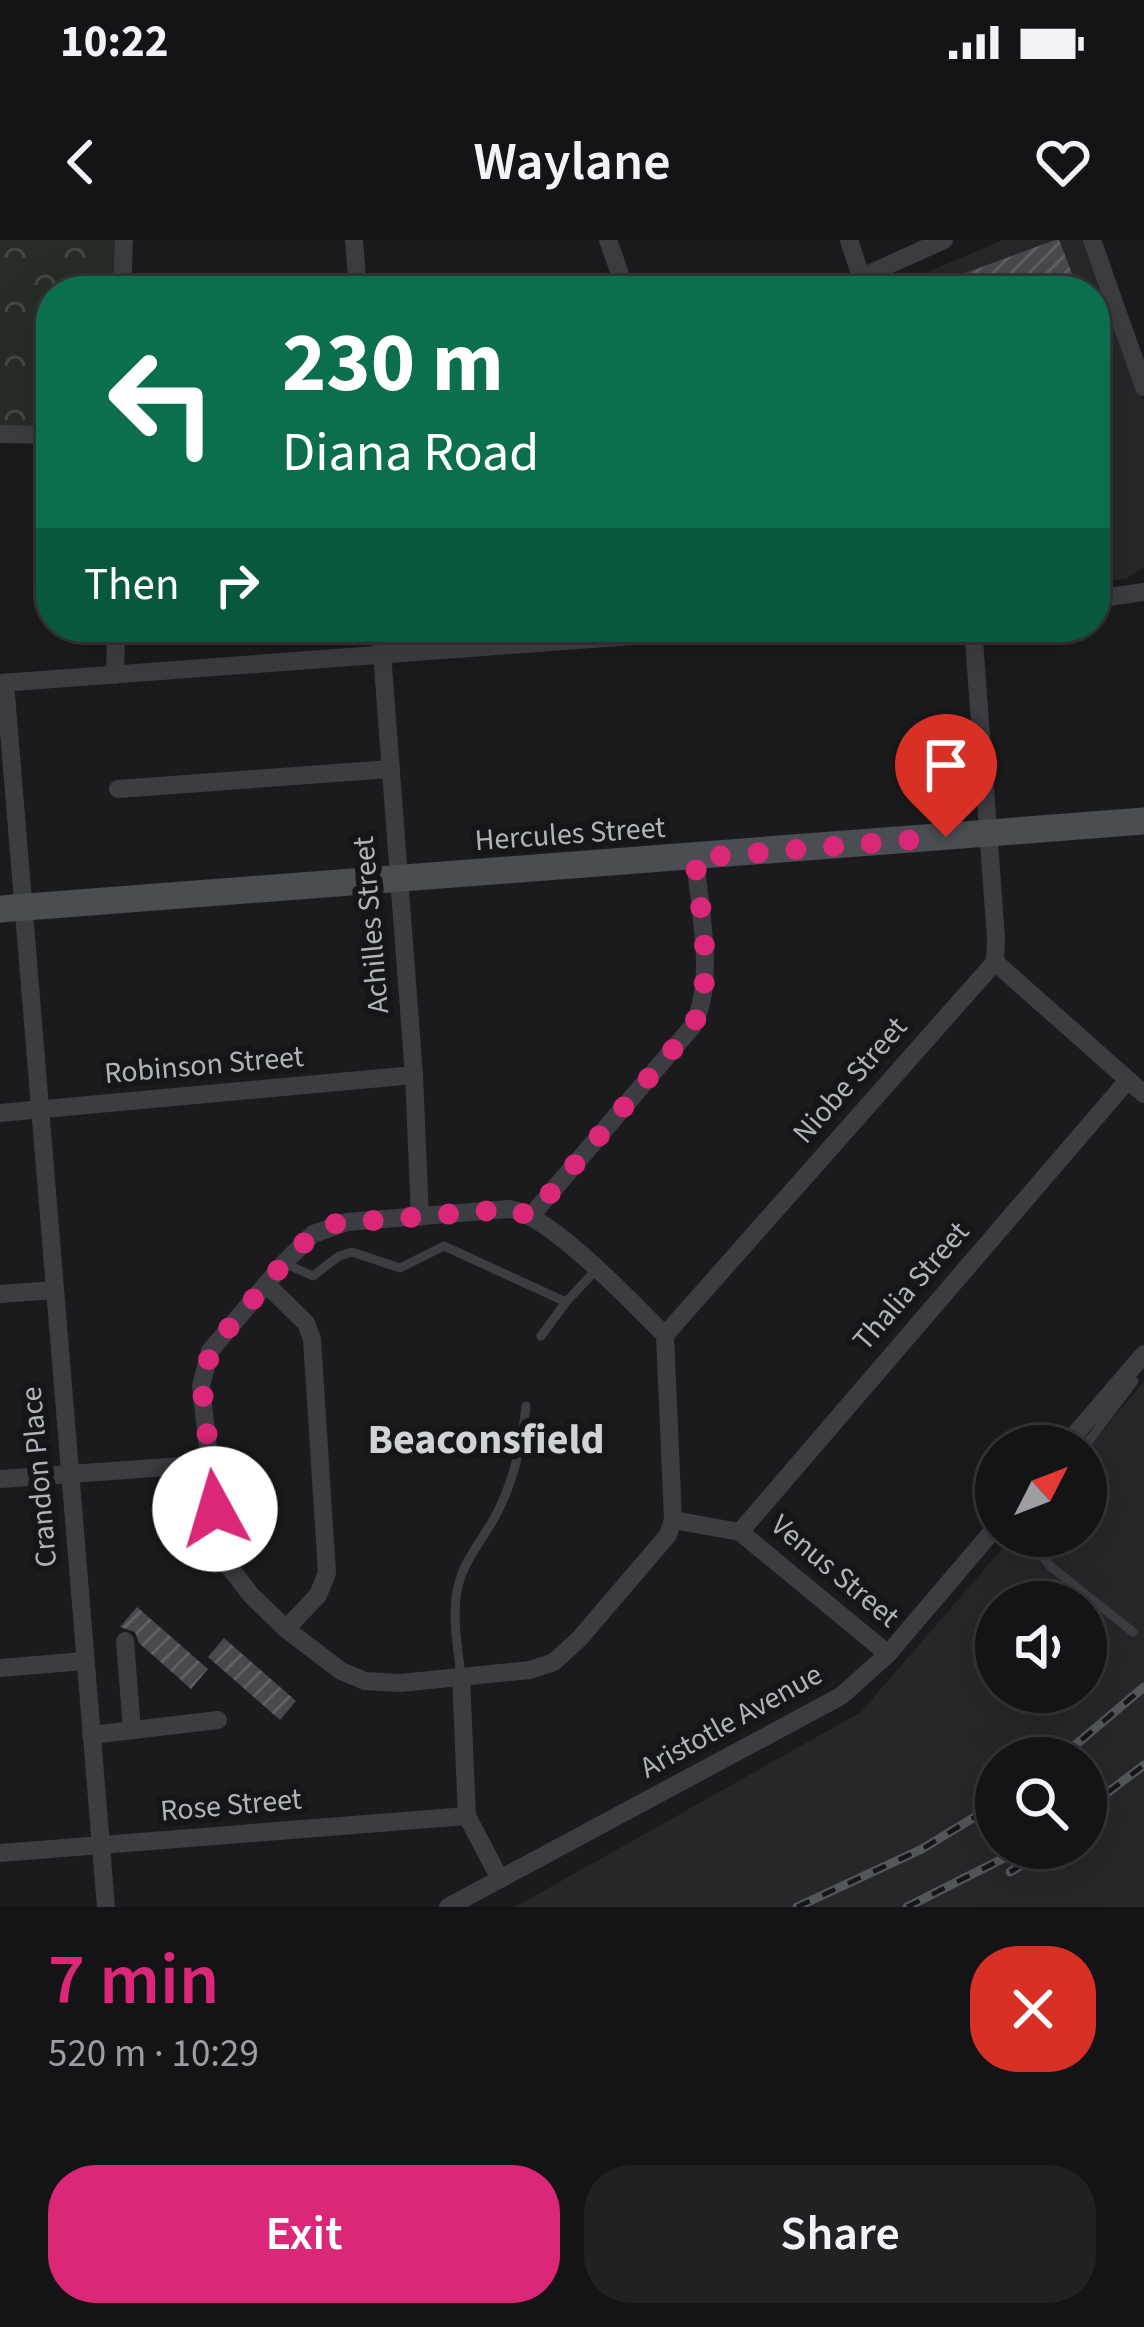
<!DOCTYPE html>
<html lang="en">
<head>
<meta charset="utf-8">
<style>
  body { margin:0; font-family:"Source Sans 3",sans-serif; background:#212123; color:#f1f3f6; height:100vh; display:flex; flex-direction:column; font-size:45px; white-space:nowrap }
  * { box-sizing:border-box; margin:0 }
  p { font-size:39px; color:#9d9ea1 }
  .icon { flex:none; width:66px; height:66px; fill:none; stroke:currentColor; stroke-width:2; stroke-linecap:round; stroke-linejoin:round }
  .map { position:relative; height:1667px; overflow:hidden }
  .details { display:flex; flex-direction:column; background:#141416; flex:1 }
  .details>* { flex:none }
  .guide { position:absolute; left:36px; top:36px; width:1074px; height:366px; border-radius:48px; box-shadow:0 12px 48px #0002,0 0 0 3px #333335; background:#0b6e4f; color:#fff; overflow:hidden }
  .needle { width:78px; rotate:48deg }
  .fabs { position:absolute; left:975px; top:1185px; display:grid; gap:24px }
  .fabs a { display:grid; place-items:center; width:132px; height:132px; border-radius:50%; background:#141416; box-shadow:0 12px 48px #0002,0 0 0 3px #333335; font-size:60px }
  .pin { position:absolute; display:grid; place-items:center; width:102px; height:102px; color:#fff; margin:-123px -51px; border-radius:50% 50% 50% 0; rotate:-45deg; box-shadow:0 0 12px #0007 }
  .pin .icon { rotate:45deg }
  .me { position:absolute; width:132px; margin:-66px; rotate:354deg; stroke-linejoin:round; filter:drop-shadow(0 0 9px #0008) }
  .turn { display:flex; align-items:center; gap:42px; height:252px; padding:0 48px; font-size:54px }
  .turn .icon { width:156px; height:156px; stroke-width:2.5 }
  .turn b { display:block; font-size:84px; line-height:102px }
  .then { display:flex; align-items:center; height:114px; padding:0 48px; background:#0003; gap:24px; font-size:45px }
  .round { display:grid; place-items:center; flex:none; width:126px; height:126px; border-radius:48px; background:#212123 }
  .summary { display:flex; align-items:center; justify-content:space-between; height:204px; padding:0 48px }
  h1 { font-size:72px; font-weight:600; line-height:90px; color:#db2777 }
  .cta { display:flex; gap:24px; margin-top:auto; padding:24px 48px }
  .cta a { flex:1; height:138px; border-radius:48px; background:#db2777; color:#fff; font-size:48px; font-weight:600; line-height:138px; text-align:center }
  .cta a+a { background:#212123; color:#f1f3f6 }
  .status { display:flex; justify-content:space-between; align-items:center; height:84px; padding:0 60px; background:#141416; direction:ltr }
  .status svg { height:33px; fill:currentColor }
  header { display:flex; justify-content:space-between; align-items:center; height:156px; padding:0 48px; background:#141416; font-size:54px; font-weight:600 }
  .map>svg:first-child { display:block }
  .built { fill:#27272a; fill-rule:evenodd }
  .park { fill:url(#park-crowns) }
  .building { fill:url(#building-hatch) }
  .lines { fill:none; stroke-linecap:round; stroke-linejoin:round }
  .lane { stroke:#3c3d42; stroke-width:9 }
  .street { stroke:#3c3d42; stroke-width:18 }
  .secondary { stroke:#4a4d52; stroke-width:27 }
  .rail-casing { stroke:#53565b; stroke-width:9 }
  .rail { stroke:#161618; stroke-width:4.5; stroke-dasharray:14; stroke-linecap:butt }
  .route { stroke:#db2777; stroke-width:21; stroke-dasharray:0 37.8 }
  .labels { text-anchor:middle; dominant-baseline:central; stroke-width:12; stroke-linejoin:round; paint-order:stroke }
  .street-label { font-size:30px; fill:#aeb3bc; stroke:#161618 }
  .district-label { font-size:42px; font-weight:bold; fill:#cfd2d8; stroke:#161618 }
</style>
</head>
<body>
<div class="status"><b>10:22</b><svg viewBox="0 0 49 12"><path d="M0 12V9h3v3zM5 12V6h3v6zM10 12V3h3v9zM15 12V0h3v12zM26 1h20v11H26zM47 4h2v5h-2z"/></svg></div>
<header><svg class="icon" aria-label="back" viewBox="0 0 24 24"><path d="M15 5l-7 7 7 7"/></svg>Waylane<svg class="icon" aria-label="heart" viewBox="0 0 24 24"><path d="M12 20l-8-8c-3-5 5-10 8-4 3-6 11-1 8 4z"/></svg></header>
<div class="map">
<svg width="1144" height="1667" viewBox="0 0 1144 1667">
  <defs>
    <pattern id="park-crowns" width="20" height="18" patternUnits="userSpaceOnUse" patternTransform="scale(3)"><rect width="20" height="18" fill="#252d26"/><path d="M2 6a3 3 0 1 1 6 0M12 15a3 3 0 1 1 6 0" fill="none" stroke="#424944"/></pattern>
    <pattern id="building-hatch" width="6" height="6" patternUnits="userSpaceOnUse" patternTransform="scale(3)"><rect width="6" height="6" fill="#48494d"/><path d="M-1 1l2-2M0 6l6-6M5 7l2-2" fill="none" stroke="#606165"/></pattern>
  </defs>
  <rect width="100%" height="100%" fill="#1b1b1d"/>
  <!-- built -->
  <g class="built">
    <path d="M1003,0H1087L1144,161V327L1126,339L1095,342V51H883Z"/>
    <path d="M1144,1141V1667H515L861,1472L1013,1296H1086V1211ZM996,1362H1086V1452H996ZM996,1518H1086V1608H996Z"/>
  </g>
  <!-- park -->
  <path class="park" d="M0,0H116L114,51H51V187L0,186Z"/>
  <!-- building -->
  <g class="building">
    <path d="M1055,0H1059L1074,38L1038,51H953L949,39Z"/>
    <path d="M137,1367L208,1429L191,1449L139,1403L135,1392L120,1387Z"/>
    <path d="M224,1398L296,1461L280,1480L208,1417Z"/>
  </g>
  <g class="lines">
    <!-- lane -->
    <g class="lane">
      <path d="M284,1023L313,1036L339,1016L352,1012L400,1028L444,1006L566,1062L597,1029"/>
      <path d="M541,1096L566,1062"/>
      <path d="M1085,1206L1134,1141"/>
      <path d="M1037,1296L1041,1314L1050,1326L1133,1392"/>
      <path d="M461,1436C458,1409 452,1379 457,1351C462,1322 482,1301 496,1275C514,1241 522,1204 526,1166"/>
    </g>
    <!-- street -->
    <g class="street">
      <path d="M354,0L358,51"/>
      <path d="M608,0L626,51"/>
      <path d="M849,0L861,37"/>
      <path d="M1092,0L1144,147"/>
      <path d="M122,51L124,0"/>
      <path d="M831,51L944,0"/>
      <path d="M0,194L51,195"/>
      <path d="M1095,359L1144,352"/>
      <path d="M380,387L414,835L420,977"/>
      <path d="M115,435L116,387"/>
      <path d="M0,443L753,387"/>
      <path d="M5,443L106,1667"/>
      <path d="M118,549L390,529"/>
      <path d="M995,722L1144,854"/>
      <path d="M0,873L414,835"/>
      <path d="M509,969C551,975 633,1064 665,1095L673,1280L668,1295L580,1398L554,1422L530,1430L400,1443L365,1441L341,1431L286,1389L251,1355L220,1315L201,1146L210,1111L284,1023L313,994L347,982Z"/>
      <path d="M531,976L692,787C717,743 699,668 695,618"/>
      <path d="M266,1044L306,1083L312,1099L327,1333L318,1355L286,1389"/>
      <path d="M0,1054L54,1050"/>
      <path d="M665,1095L995,722L996,698L973,387"/>
      <path d="M1065,1206L1144,1114"/>
      <path d="M0,1239L210,1224"/>
      <path d="M673,1280L740,1292L888,1414"/>
      <path d="M740,1292L1128,840"/>
      <path d="M125,1401L132,1490"/>
      <path d="M0,1428L84,1421"/>
      <path d="M461,1436L467,1576L500,1639"/>
      <path d="M91,1495L218,1480"/>
      <path d="M0,1613L467,1576"/>
      <path d="M448,1667L841,1456L888,1414L996,1287"/>
    </g>
    <!-- secondary -->
    <path class="secondary" d="M0,669L1144,581"/>
    <defs>
      <g id="rail">
        <path d="M1060,1518L1144,1447"/>
        <path d="M1086,1569L1144,1525"/>
        <path d="M1010,1632L1051,1608"/>
        <path d="M797,1667L922,1609L996,1564"/>
        <path d="M907,1667L1024,1608"/>
      </g>
    </defs>
    <!-- rail casing -->
    <use href="#rail" class="rail-casing"/>
    <!-- rail -->
    <use href="#rail" class="rail"/>
  </g>
  <g class="lines">
    <!-- route -->
    <path class="route" d="M215,1269L202,1146L205,1126L222,1096L284,1023L313,994L332,984L509,969L531,976L692,787C717,743 699,668 695,618L946,597"/>
  </g>
  <g class="labels">
    <!-- street labels -->
    <g class="street-label">
      <text transform="translate(570 594) rotate(-4)">Hercules Street</text>
      <text transform="translate(371 685) rotate(-95)">Achilles Street</text>
      <text transform="translate(204 825) rotate(-5)">Robinson Street</text>
      <text transform="translate(850 840) rotate(-49)">Niobe Street</text>
      <text transform="translate(911 1046) rotate(-49)">Thalia Street</text>
      <text transform="translate(39 1237) rotate(-95)">Crandon Place</text>
      <text transform="translate(835 1331) rotate(40)">Venus Street</text>
      <text transform="translate(731 1481) rotate(-29)">Aristotle Avenue</text>
      <text transform="translate(231 1565) rotate(-5)">Rose Street</text>
    </g>
    <!-- district labels -->
    <g class="district-label">
      <text x="486" y="1200">Beaconsfield</text>
    </g>
  </g>
</svg>
<div class="fabs">
<a><svg class="needle" viewBox="-14 -14 28 28"><path d="M0-13l5 13h-10z" fill="#e53935"/><path d="M0 13l5-13h-10z" fill="#9d9ea1"/></svg></a>
<a><svg class="icon" aria-label="sound" viewBox="0 0 24 24"><path d="M4 9h4l5-4v14l-5-4H4zM17 9q2 3 0 6"/></svg></a>
<a><svg class="icon" aria-label="search" viewBox="0 0 24 24"><circle cx="10" cy="10" r="6"/><path d="M15 15l6 6"/></svg></a>
</div>
<div class="pin" style="left:946px;top:597px;background:#d93025"><svg class="icon" aria-label="arrive" viewBox="0 0 24 24"><path d="M6 21V4h12l-3 4 3 4H6"/></svg></div>
<svg class="me" style="left:215px;top:1269px" viewBox="-20 -20 40 40"><circle r="19" fill="#fff"/><path d="M0-13L10 11 0 6-10 11z" fill="#db2777"/></svg>
<div class="guide">
<div class="turn"><svg class="icon" aria-label="left" viewBox="0 0 24 24"><path d="M17 20v-9H6M10 6l-5 5 5 5"/></svg><div><b>230 m</b>Diana Road</div></div>
<div class="then">Then<svg class="icon" aria-label="right" viewBox="0 0 24 24"><path d="M7 20v-9h11M14 6l5 5-5 5"/></svg></div>
</div>
</div>
<section class="details">
<div class="summary"><div><h1>7 min</h1><p>520 m · 10:29</p></div><a class="round" style="background:#d93025;color:#fff"><svg class="icon" aria-label="close" viewBox="0 0 24 24"><path d="M6 6l12 12M18 6L6 18"/></svg></a></div>
<div class="cta"><a>Exit</a><a>Share</a></div>
</section>
</body>
</html>
